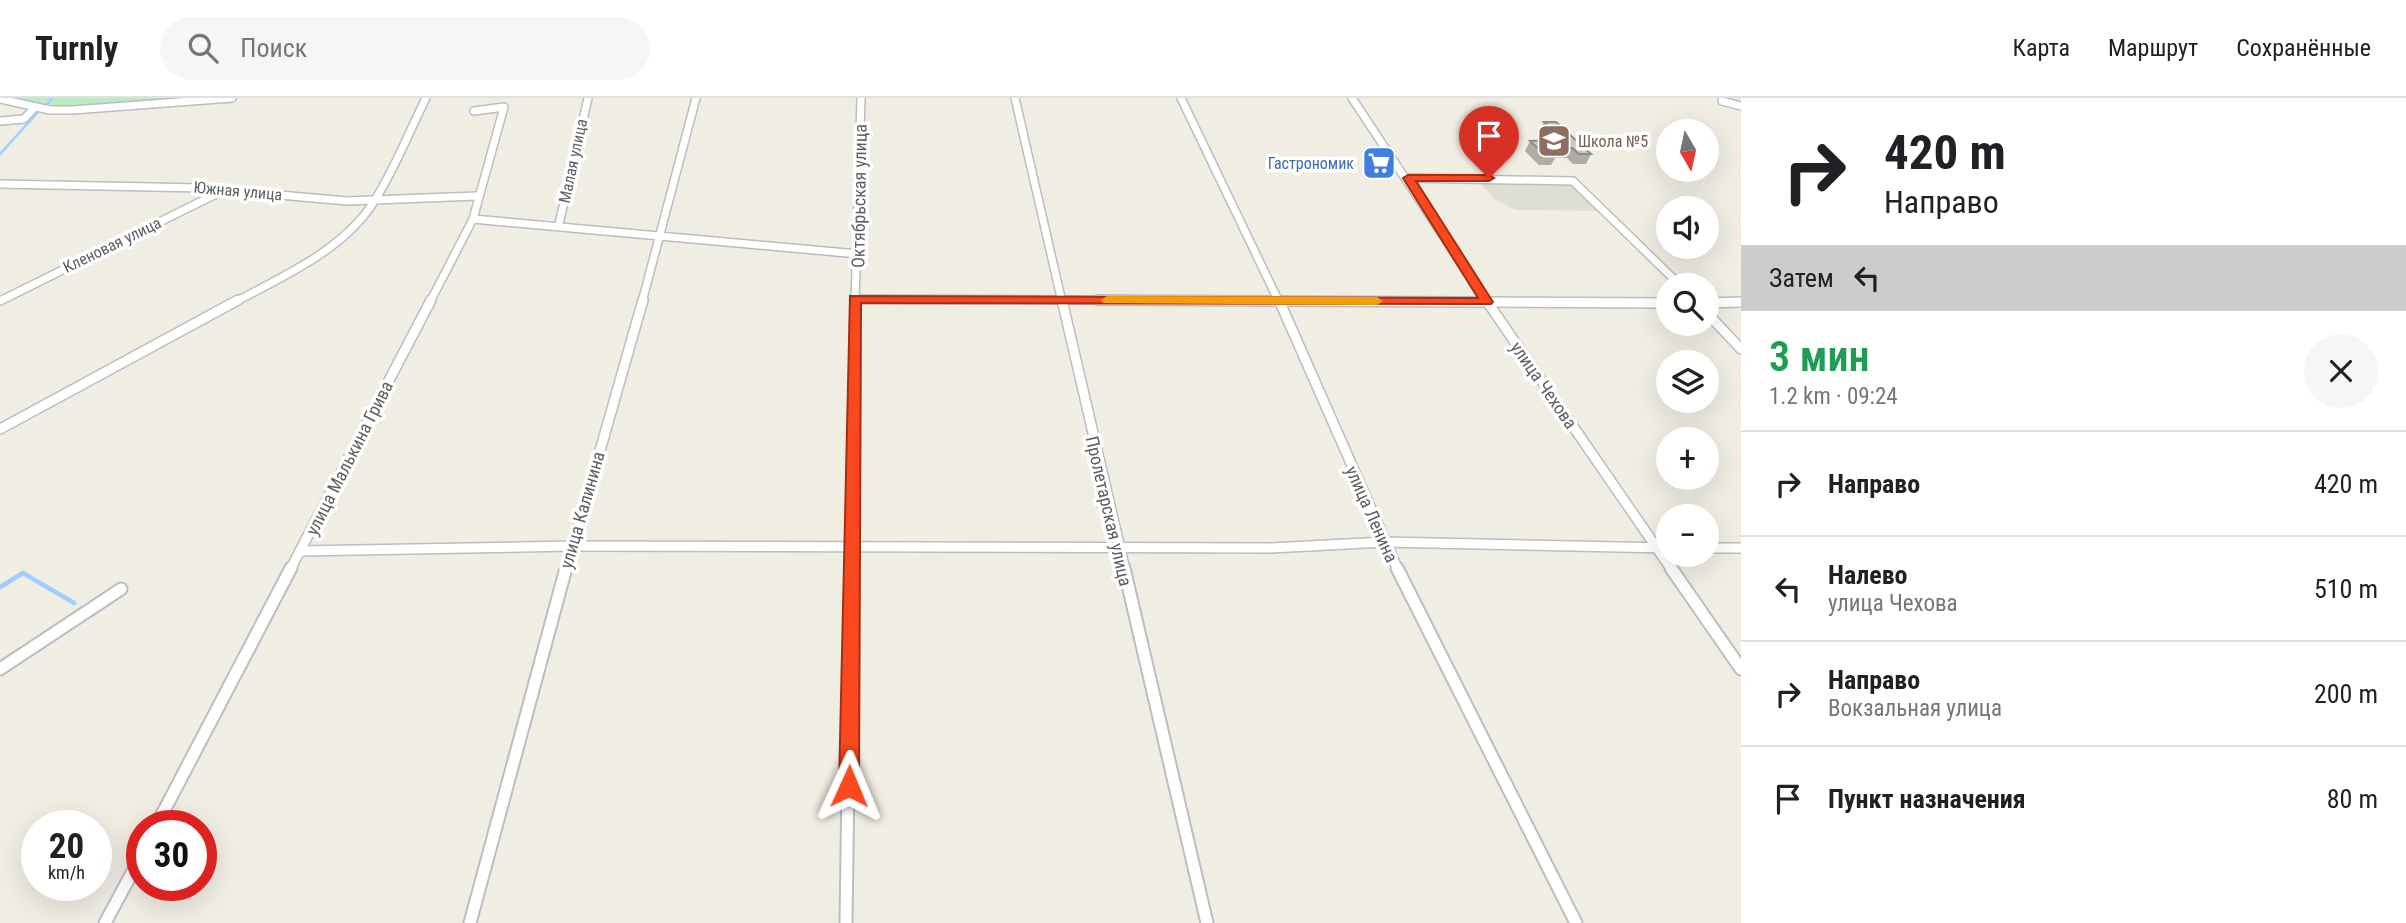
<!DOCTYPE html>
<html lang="ru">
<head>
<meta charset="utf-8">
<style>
  body { margin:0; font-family:"Roboto Condensed",sans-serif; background:#f6f6f6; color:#202124; height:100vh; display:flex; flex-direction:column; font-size:26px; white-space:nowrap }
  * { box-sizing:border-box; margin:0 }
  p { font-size:23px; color:#757577 }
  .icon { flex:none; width:38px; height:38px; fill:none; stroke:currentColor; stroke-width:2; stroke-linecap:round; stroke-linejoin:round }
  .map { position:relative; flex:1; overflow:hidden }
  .drawer { display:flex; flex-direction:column; background:#fff; width:665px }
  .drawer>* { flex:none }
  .banner { background:#fff; color:#202124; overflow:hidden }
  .needle { width:46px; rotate:171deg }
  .tools { position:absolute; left:1656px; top:21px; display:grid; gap:14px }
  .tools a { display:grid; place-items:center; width:63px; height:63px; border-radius:50%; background:#fff; box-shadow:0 7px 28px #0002; font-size:35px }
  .speed { position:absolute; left:21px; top:712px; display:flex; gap:14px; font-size:35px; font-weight:700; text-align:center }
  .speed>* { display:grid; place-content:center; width:91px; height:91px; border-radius:50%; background:#fff; box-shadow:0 7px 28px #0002; line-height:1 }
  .speed small { font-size:18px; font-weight:400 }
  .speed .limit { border:10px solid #d22; background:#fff; color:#111 }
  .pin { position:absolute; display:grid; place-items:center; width:60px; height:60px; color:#fff; margin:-72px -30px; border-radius:50% 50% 50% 0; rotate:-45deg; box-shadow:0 0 7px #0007 }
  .pin .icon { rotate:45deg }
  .me { position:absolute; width:77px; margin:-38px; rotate:1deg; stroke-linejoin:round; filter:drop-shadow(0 0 5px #0008) }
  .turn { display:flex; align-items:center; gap:24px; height:147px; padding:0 28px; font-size:32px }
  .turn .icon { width:91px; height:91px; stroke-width:2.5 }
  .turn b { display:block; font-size:49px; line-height:60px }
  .then { display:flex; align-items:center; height:66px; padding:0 28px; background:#0003; gap:14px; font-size:26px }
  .round { display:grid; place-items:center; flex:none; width:74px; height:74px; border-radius:37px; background:#f6f6f6 }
  .summary { display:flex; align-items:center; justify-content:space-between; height:119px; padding:0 28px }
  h1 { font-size:42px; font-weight:600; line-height:52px; color:#1e9e55 }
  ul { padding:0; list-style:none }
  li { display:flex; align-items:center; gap:21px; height:105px; padding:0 28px; border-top:2px solid #e0e0e0 }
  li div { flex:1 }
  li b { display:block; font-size:26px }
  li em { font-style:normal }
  header { display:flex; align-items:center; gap:42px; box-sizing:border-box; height:98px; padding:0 35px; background:#fff; border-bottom:2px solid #e0e0e0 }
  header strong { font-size:33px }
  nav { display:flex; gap:38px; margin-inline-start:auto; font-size:24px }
  .search { width:490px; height:63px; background:#f6f6f6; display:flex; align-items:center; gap:18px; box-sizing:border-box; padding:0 24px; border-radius:38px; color:#757577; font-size:26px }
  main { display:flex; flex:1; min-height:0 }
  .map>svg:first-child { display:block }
  .education { fill:#dfded2 }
  .green { fill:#bdeac2 }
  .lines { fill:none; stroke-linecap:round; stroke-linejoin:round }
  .stream-far1 { stroke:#a4cdff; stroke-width:2.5 }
  .stream { stroke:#a4cdff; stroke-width:4.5 }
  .street-far2-casing { stroke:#bbbdc3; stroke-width:10 }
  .street-far1-casing { stroke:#bbbdc3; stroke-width:12 }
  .street-casing { stroke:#bbbdc3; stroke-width:15 }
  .street-far2 { stroke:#fff; stroke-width:7 }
  .street-far1 { stroke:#fff; stroke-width:9 }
  .street { stroke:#fff; stroke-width:11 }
  .wall { fill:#afaca5 }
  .building { fill:#cbc8c0; stroke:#8e8c86; stroke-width:2 }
  .route { fill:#fb481e; stroke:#a32f14; stroke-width:2 }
  .slow { fill:#f59e0b }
  .labels { text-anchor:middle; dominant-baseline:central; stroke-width:7; stroke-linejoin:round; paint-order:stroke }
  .far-education-label { font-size:16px; fill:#785e54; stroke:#fff; text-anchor:start }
  .far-street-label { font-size:16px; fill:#5b5f65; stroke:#fff }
  .far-shop-label { font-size:16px; fill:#366cbe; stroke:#fff; text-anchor:end }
  .street-label { font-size:18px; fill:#5b5f65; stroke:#fff }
</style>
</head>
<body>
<header>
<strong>Turnly</strong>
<div class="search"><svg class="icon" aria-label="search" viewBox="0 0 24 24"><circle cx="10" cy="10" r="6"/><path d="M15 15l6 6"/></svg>Поиск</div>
<nav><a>Карта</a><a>Маршрут</a><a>Сохранённые</a></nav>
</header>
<main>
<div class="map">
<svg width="1741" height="825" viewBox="0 0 1741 825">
  <rect width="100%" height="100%" fill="#f0eee3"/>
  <!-- education -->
  <path class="education" d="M1479,83L1562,84L1578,91L1600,113L1515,112L1493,100Z"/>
  <!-- green -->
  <path class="green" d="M15,0H210L76,10L51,8V6L41,7Z"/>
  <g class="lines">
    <!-- stream-far1 -->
    <g class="stream-far1">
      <path d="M47,7L52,0"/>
      <path d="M0,56L38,14"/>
    </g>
    <!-- stream -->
    <path class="stream" d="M0,489L23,475L74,505"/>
    <defs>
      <g id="street-far2">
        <path d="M1015,0L1062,204"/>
        <path d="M1181,0L1279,204"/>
        <path d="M1352,0L1487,204"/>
        <path d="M0,1L50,12H73L232,0"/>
        <path d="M1722,3L1741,8"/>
        <path d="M0,23L24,21L35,9"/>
        <path d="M1408,80L1573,83L1680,187"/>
        <path d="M0,86L202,90L347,103L477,98"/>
        <path d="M473,121L858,156"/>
        <path d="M559,126L588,0"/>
        <path d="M855,201L1453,204"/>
        <path d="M0,203L224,92"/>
        <path d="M235,204C282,179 343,152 373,105C394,73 409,34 426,0"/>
        <path d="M430,204L473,121L504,9L474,13"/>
        <path d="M642,204L696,0"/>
        <path d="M855,204L861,0"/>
      </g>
      <g id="street-far1">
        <path d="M1062,202L1125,472"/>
        <path d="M1097,202L1668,205"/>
        <path d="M1279,202L1398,472"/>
        <path d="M1486,202L1672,472"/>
        <path d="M1706,205L1741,204"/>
        <path d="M1706,214L1741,251"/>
        <path d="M0,331L238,202"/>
        <path d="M1706,450H1741"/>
        <path d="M300,453L572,448L1271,450L1384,444L1668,450"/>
        <path d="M290,472L431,202"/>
        <path d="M566,472L643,202"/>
        <path d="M851,472L855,202"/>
      </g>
      <g id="street">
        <path d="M1124,470L1207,825"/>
        <path d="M1397,470L1576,825"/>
        <path d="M1671,470L1741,571"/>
        <path d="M0,571L121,491"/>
        <path d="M156,728L291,470"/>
        <path d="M105,825L142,756"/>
        <path d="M470,825L566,470"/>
        <path d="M846,825L851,470"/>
      </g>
    </defs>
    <!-- street-far2 casing -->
    <use href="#street-far2" class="street-far2-casing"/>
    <!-- street-far1 casing -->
    <use href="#street-far1" class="street-far1-casing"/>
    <!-- street casing -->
    <use href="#street" class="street-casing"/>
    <!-- street-far2 -->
    <use href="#street-far2" class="street-far2"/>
    <!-- street-far1 -->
    <use href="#street-far1" class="street-far1"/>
    <!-- street -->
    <use href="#street" class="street"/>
  </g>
  <!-- wall -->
  <path class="wall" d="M1544,24L1591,56L1586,66H1573L1567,60H1555L1551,67H1539L1525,53L1530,43H1548L1539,34Z"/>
  <!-- building -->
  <path class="building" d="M1544,24H1556L1591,56H1579L1572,50H1550L1557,57H1545L1530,43L1564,42Z"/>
  <!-- route -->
  <path class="route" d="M1408,77H1489L1494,80L1489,83H1416L1493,204L1491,206L861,205L859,688L856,695L849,698L841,695L839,688L850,198L1478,200L1403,80Z"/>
  <!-- slow -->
  <path class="slow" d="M1107,198L1377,199L1383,203L1377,207L1103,205L1101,202Z"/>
  <!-- icons -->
  <defs>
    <symbol id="school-square" viewBox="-11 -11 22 22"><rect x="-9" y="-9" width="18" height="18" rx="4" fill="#8d6e63" stroke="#fff"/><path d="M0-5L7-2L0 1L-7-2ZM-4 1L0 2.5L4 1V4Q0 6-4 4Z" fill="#fff"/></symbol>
    <symbol id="supermarket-square" viewBox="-11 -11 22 22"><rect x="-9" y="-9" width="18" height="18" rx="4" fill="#3f7fe0" stroke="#fff"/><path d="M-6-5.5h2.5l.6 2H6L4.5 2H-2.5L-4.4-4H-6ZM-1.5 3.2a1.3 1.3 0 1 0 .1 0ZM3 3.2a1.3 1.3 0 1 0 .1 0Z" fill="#fff"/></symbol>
  </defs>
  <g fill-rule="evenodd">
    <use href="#school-square" x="1535" y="24" width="38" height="38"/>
    <use href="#supermarket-square" x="1360" y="46" width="38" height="38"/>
  </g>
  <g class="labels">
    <!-- far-education labels -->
    <g class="far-education-label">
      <text x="1578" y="43">Школа №5</text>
    </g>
    <!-- far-street labels -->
    <g class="far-street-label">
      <text transform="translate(573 63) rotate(-78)">Малая улица</text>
      <text transform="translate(238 93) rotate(5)">Южная улица</text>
      <text transform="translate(112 147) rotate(-26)">Кленовая улица</text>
    </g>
    <!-- far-shop labels -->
    <g class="far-shop-label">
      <text x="1354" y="65">Гастрономик</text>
    </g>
    <!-- street labels -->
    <g class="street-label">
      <text transform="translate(859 98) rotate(-89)">Октябрьская улица</text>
      <text transform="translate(1544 287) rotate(55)">улица Чехова</text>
      <text transform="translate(349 360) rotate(-63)">улица Малькина Грива</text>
      <text transform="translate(582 412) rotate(-74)">улица Калинина</text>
      <text transform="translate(1109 413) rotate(77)">Пролетарская улица</text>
      <text transform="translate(1372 416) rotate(66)">улица Ленина</text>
    </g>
  </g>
</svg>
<div class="tools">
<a><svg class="needle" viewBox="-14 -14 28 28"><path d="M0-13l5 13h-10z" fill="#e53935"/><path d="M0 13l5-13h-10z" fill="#757577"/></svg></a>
<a><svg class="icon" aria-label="sound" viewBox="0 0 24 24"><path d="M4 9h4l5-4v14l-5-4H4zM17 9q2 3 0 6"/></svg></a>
<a><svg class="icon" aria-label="search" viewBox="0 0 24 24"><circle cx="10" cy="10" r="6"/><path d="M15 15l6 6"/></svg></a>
<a><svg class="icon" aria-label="layers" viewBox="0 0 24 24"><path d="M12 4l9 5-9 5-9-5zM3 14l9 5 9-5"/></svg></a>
<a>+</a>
<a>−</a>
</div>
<div class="speed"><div>20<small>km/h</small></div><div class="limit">30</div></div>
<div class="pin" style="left:1489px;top:80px;background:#d93025"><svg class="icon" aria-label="arrive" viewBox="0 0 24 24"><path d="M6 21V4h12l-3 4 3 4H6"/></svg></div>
<svg class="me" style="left:849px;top:688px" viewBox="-20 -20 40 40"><path d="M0-17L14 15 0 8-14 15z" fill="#fb481e" stroke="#fff" stroke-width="4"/></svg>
</div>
<section class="drawer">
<div class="banner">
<div class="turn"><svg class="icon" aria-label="right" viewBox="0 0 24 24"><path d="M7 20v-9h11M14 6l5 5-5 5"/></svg><div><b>420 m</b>Направо</div></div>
<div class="then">Затем<svg class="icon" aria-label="left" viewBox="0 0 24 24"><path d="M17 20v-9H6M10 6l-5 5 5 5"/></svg></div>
</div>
<div class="summary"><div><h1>3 мин</h1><p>1.2 km · 09:24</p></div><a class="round"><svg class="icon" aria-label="close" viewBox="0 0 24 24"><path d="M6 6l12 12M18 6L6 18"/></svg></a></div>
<ul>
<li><svg class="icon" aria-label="right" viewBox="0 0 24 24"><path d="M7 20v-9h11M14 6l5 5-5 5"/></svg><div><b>Направо</b></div><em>420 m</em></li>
<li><svg class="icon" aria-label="left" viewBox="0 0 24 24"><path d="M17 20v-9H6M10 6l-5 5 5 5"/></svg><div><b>Налево</b><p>улица Чехова</p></div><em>510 m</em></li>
<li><svg class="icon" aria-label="right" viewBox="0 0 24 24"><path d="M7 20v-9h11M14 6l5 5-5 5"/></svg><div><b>Направо</b><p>Вокзальная улица</p></div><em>200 m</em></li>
<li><svg class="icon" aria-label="arrive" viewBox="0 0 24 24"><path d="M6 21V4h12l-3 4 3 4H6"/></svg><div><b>Пункт назначения</b></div><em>80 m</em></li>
</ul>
</section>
</main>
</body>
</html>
